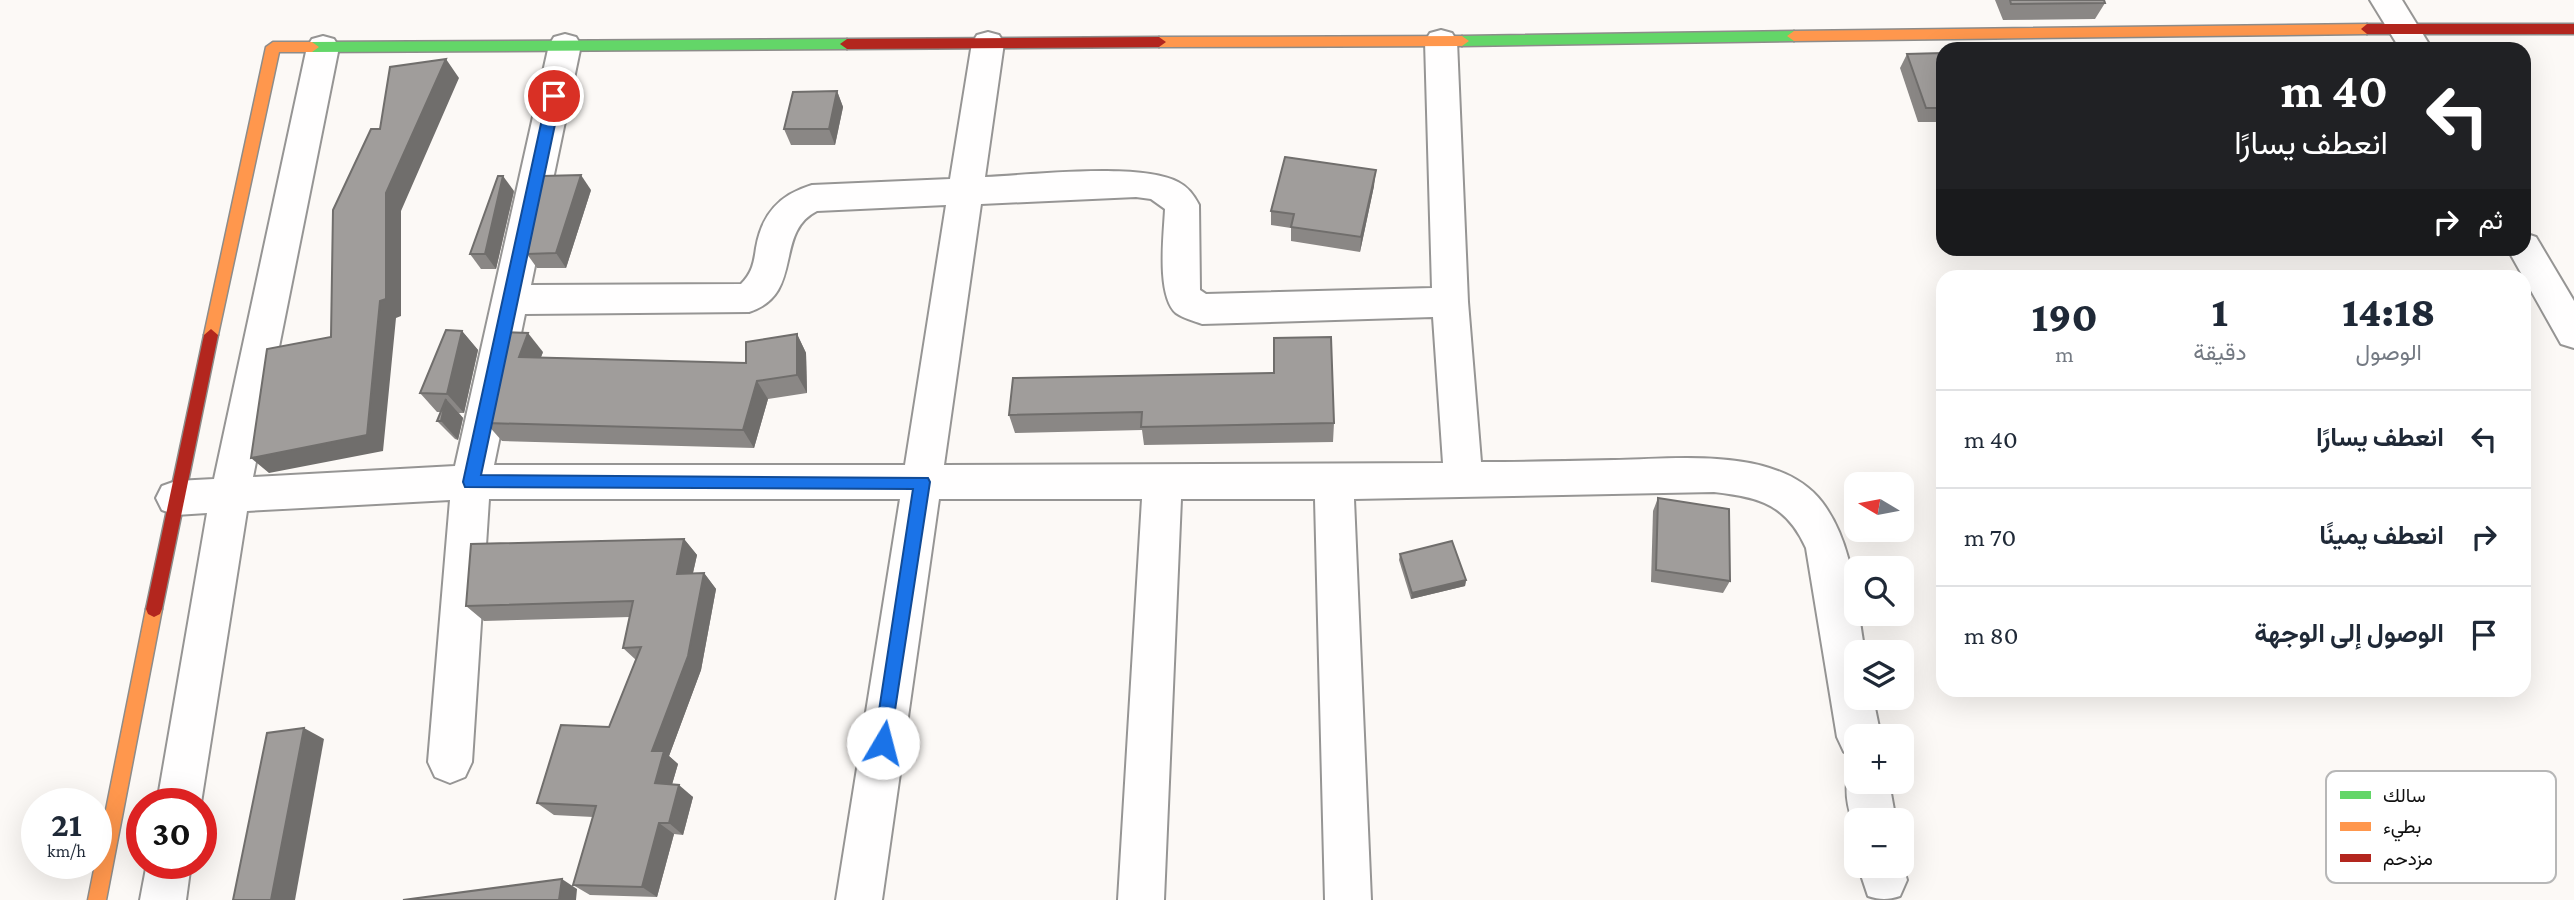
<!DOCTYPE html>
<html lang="ar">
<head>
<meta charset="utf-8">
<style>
  body { margin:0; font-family:"Crimson Pro",Vazirmatn,serif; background:#f6f6f7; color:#1f2937; direction:rtl; height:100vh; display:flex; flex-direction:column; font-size:26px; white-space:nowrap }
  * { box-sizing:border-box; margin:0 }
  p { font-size:23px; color:#747a83 }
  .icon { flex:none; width:38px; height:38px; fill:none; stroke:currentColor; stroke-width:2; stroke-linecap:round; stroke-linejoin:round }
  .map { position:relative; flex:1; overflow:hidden; direction:ltr }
  .details { position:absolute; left:1936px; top:270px; width:595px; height:427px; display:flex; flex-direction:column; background:#fff; border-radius:21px; box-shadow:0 7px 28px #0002; direction:rtl }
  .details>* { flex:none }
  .top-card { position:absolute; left:1936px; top:42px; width:595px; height:214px; border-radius:21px; box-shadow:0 7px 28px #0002; direction:rtl; background:#202124; color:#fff; overflow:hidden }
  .needle { width:46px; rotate:280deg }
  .fabs { position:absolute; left:1844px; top:472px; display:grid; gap:14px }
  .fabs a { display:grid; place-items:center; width:70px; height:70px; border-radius:14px; background:#fff; box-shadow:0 7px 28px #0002; font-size:35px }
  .speed { position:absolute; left:21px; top:788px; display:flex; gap:14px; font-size:35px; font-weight:700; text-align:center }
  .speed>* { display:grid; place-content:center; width:91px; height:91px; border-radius:50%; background:#fff; box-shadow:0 7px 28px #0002; line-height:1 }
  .speed small { font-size:18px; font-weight:400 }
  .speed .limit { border:10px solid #d22; background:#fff; color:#111 }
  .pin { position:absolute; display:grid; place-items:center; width:60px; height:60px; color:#fff; margin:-30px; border:4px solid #fff; border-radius:50%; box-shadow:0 2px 7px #0007 }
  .me { position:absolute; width:77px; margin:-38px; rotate:8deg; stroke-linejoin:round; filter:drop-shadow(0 0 5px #0008) }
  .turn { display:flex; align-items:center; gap:24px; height:147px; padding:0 28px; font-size:32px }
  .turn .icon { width:91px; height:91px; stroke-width:2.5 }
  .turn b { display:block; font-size:49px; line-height:60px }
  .then { display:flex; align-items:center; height:66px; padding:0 28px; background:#0003; gap:14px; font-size:26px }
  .eta { display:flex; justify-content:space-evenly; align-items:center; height:119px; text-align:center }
  .eta b { font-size:42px; font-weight:800; line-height:49px }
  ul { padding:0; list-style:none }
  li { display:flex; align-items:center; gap:21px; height:98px; padding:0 28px; border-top:2px solid #e0e1e3 }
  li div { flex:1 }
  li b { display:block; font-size:26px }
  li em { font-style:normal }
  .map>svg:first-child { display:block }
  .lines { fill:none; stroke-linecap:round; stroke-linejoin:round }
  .street-casing { stroke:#969594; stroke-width:4 }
  .fast-casing { stroke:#8d8c8a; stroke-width:3 }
  .slow-casing { stroke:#8d8c8a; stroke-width:3 }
  .jam-casing { stroke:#8d8c8a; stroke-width:3 }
  .street { fill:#fffefe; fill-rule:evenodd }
  .fast { fill:#63d668; fill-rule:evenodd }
  .slow { fill:#ff974d; fill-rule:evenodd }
  .jam { fill:#b3261e; fill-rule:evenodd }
  .wall { fill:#8a8785 }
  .shaded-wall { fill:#706e6c }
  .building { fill:#a09d9b; stroke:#706e6c; stroke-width:2 }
  .route { fill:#1a73e8; stroke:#114b97; stroke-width:2 }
  .key { fill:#fff; stroke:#b7b7b7; stroke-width:2 }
  .key-label { font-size:19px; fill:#101010 }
</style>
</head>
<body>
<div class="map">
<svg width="2574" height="900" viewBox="0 0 2574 900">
  <rect width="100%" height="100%" fill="#fcf9f6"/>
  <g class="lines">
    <defs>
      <g id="street">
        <path d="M2370,0H2402L2432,49H2400Z"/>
        <path d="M1441,30L1452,33L1457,41L1468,302L1481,462C1526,462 1570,461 1615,460C1676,459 1779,446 1822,502C1854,544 1856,603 1865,653H1857V698H1873L1881,737H1857V757L1844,752L1837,737L1806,548C1786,504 1759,497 1714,492L1354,499L1371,900H1325L1315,499H1181L1164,900H1118L1142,499H939L882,900H836L900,499H489L472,762L465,777L450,783L435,777L428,762L450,500L247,511L201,803H157L207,513L176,515L162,510L156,498L162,486L176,481L214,479L307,47L312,39L323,36L334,39L339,47L253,477L455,466L549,45L554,37L565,34L576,37L581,45L531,285L741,284C752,273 754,263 756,248C762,214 779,195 812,185L950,179L972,43L977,35L988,32L999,35L1004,43L985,177C1031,175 1140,162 1178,182C1188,187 1194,195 1199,205L1200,290L1206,294L1432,288L1425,41L1430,33ZM1136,197L1151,199L1165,209C1164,234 1156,295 1176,313C1183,318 1194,321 1202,324L1433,317L1443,463L944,465L981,204ZM946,205L905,465H494L525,314L749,312C805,294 773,233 817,211Z"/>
        <path d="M2524,233L2536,237L2574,301V348L2561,344L2507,248H2524Z"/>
        <path d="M1857,765V782H1889L1896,821H1857V833C1848,812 1842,788 1851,767Z"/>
        <path d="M147,863H191L186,900H140Z"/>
        <path d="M1902,863L1907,880L1900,896C1888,900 1880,900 1868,896L1858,866H1902Z"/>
      </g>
      <g id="fast">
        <path d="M1794,31L1801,36L1794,41L1462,46L1455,41L1462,36Z"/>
        <path d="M847,39L854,44L847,49L312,52L305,47L312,42Z"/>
      </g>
      <g id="slow">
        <path d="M2367,24L2373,29L2367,34L1794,41L1787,36L1794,31Z"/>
        <path d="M1462,36L1469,41L1462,46L1159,47L1152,42L1159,37Z"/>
        <path d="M273,42H312L319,47L312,52H279L218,335L211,341L204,335L266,47Z"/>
        <path d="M154,601L160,604L162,609L106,900H88L146,609L148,604Z"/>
      </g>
      <g id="jam">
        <path d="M2367,24H2574V34H2367L2361,29Z"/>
        <path d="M1159,37L1166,42L1159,47L847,49L840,44L847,39Z"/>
        <path d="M211,329L218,335L162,609L160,614L154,617L148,614L146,609L204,335Z"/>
      </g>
    </defs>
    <!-- street casing -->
    <use href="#street" class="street-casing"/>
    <!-- fast casing -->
    <use href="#fast" class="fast-casing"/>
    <!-- slow casing -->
    <use href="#slow" class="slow-casing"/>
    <!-- jam casing -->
    <use href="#jam" class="jam-casing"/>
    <!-- street -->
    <use href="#street" class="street"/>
    <!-- fast -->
    <use href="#fast" class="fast"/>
    <!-- slow -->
    <use href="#slow" class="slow"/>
    <!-- jam -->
    <use href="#jam" class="jam"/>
  </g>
  <!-- wall -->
  <g class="wall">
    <path d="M1995,0H2104L2105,3L2095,19L2003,20Z"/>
    <path d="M1942,53V126V122H1918L1900,68L1907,54Z"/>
    <path d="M837,91L843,107L835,145H791L784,129Z"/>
    <path d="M1374,186L1360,252L1291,241V228L1271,225V211Z"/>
    <path d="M591,190L566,268H537L527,254Z"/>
    <path d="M514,191L496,269H481L470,254Z"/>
    <path d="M462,331L478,350L464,413H459L463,418L458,440L455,439L437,421L441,412H437L420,393Z"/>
    <path d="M797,334L806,353L807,393L768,399L754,448L502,441L486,423L543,352L541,357L746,363Z"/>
    <path d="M1013,378L1334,423L1333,442L1144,445L1142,430L1015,433L1009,415Z"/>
    <path d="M1658,498L1730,581L1723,593L1651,582L1653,511Z"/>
    <path d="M684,539L697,555L693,573H704L716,589L701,670L669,756L678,764L672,784L693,797L683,835L674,834L657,897L590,895L573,885L593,817L554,815L537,803L609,727L636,660L623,648L630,617L484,621L466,606Z"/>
    <path d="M1400,554L1466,580L1465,586L1411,599L1399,560Z"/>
  </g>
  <!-- shaded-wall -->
  <g class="shaded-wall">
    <path d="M446,59L459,78L401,211V316L396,318L383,451L269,473L251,458L367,435L386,193Z"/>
    <path d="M837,91L843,107L835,145L829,129Z"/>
    <path d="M1376,170L1374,186L1360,252L1361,237Z"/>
    <path d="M581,175L591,190L566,268L556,253Z"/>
    <path d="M503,176L514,191L496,269L485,254Z"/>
    <path d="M462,331L478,350L464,413L447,394Z"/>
    <path d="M528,333L543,352L534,375L519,357Z"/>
    <path d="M797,334L806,353L807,393L797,375Z"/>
    <path d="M757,381L768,399L754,448L743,430Z"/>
    <path d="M446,399L463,418L458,440L441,421Z"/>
    <path d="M684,539L697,555L689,590L677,574Z"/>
    <path d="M704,573L716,589L701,670L669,756L678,764L669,795L655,783L652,751Z"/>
    <path d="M1466,580L1465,586L1411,599L1412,593Z"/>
    <path d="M304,728L324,739L295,900H271Z"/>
    <path d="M679,785L693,797L683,835L669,823Z"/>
    <path d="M659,823L674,834L657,897L642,887Z"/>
    <path d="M562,879L577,889L576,900H559Z"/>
  </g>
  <!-- building -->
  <g class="building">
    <path d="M2010,0H2104L2105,3L2011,4Z"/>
    <path d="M1942,53V108H1926L1907,54Z"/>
    <path d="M446,59L386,193V299L380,301L367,435L251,458L267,349L331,337L333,210L371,129H380L390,67Z"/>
    <path d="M837,91L829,129H784L793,92Z"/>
    <path d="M1285,157L1376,170L1361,237L1291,227L1294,214L1271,211Z"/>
    <path d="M581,175L556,253L527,254L543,176Z"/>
    <path d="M498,176H503L485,254H470Z"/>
    <path d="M446,330L462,331L447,394L420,393Z"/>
    <path d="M505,332L528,333L519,357L746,363V342L797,334V375L757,381L743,430L486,423Z"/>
    <path d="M1331,337L1334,423L1141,427L1142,412L1009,415L1013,378L1274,373V338Z"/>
    <path d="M446,399L441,421H437Z"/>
    <path d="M1658,498L1729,509L1730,581L1656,570Z"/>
    <path d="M684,539L677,574L704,573L688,656L652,751H664L655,783L679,785L669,823H659L642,887L573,885L596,806L537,803L561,725L609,727L641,647L623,648L633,601L466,606L471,544Z"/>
    <path d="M1452,541L1466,580L1412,593L1400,554Z"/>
    <path d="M304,728L271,900H233L267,733Z"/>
    <path d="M562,879L559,900H403Z"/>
  </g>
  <!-- route -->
  <path class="route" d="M554,91L561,96L481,475L928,478L930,482L889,749L883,752L877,749L874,743L913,489L465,487L463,482L547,96Z"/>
  <!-- legend -->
  <rect x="2326" y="771" width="230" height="112" rx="10" class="key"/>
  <rect x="2340" y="791" width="31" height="8" fill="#63d668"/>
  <rect x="2340" y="822" width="31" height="9" fill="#ff974d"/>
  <rect x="2340" y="854" width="31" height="8" fill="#b3261e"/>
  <g class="key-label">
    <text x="2383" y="802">سالك</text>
    <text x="2383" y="833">بطيء</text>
    <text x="2383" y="865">مزدحم</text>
  </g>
</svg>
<div class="fabs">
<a><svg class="needle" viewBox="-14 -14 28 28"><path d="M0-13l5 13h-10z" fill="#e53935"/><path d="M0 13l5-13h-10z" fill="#747a83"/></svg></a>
<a><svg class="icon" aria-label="search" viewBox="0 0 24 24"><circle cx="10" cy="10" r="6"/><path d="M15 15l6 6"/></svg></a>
<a><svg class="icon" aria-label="layers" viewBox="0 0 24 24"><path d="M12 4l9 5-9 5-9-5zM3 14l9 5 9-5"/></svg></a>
<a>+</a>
<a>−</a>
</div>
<div class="speed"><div>21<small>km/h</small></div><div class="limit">30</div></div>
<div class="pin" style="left:554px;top:96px;background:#d93025"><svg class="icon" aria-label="arrive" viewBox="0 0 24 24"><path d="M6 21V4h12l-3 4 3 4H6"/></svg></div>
<svg class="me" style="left:883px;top:743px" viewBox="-20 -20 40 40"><circle r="19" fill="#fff"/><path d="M0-13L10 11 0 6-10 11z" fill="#1a73e8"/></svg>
<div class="top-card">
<div class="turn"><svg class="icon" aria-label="left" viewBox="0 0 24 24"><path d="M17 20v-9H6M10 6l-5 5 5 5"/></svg><div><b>40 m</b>انعطف يسارًا</div></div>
<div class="then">ثم<svg class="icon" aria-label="right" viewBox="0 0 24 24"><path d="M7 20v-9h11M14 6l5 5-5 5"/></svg></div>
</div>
<section class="details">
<div class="eta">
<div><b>14:18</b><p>الوصول</p></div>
<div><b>1</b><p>دقيقة</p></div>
<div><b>190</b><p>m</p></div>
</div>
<ul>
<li><svg class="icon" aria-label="left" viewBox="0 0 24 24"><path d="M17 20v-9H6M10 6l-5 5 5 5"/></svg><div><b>انعطف يسارًا</b></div><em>40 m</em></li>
<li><svg class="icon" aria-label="right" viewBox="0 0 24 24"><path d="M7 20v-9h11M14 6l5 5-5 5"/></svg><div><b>انعطف يمينًا</b></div><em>70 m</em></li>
<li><svg class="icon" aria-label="arrive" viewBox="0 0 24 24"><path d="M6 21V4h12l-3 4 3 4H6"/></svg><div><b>الوصول إلى الوجهة</b></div><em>80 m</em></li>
</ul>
</section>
</div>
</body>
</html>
